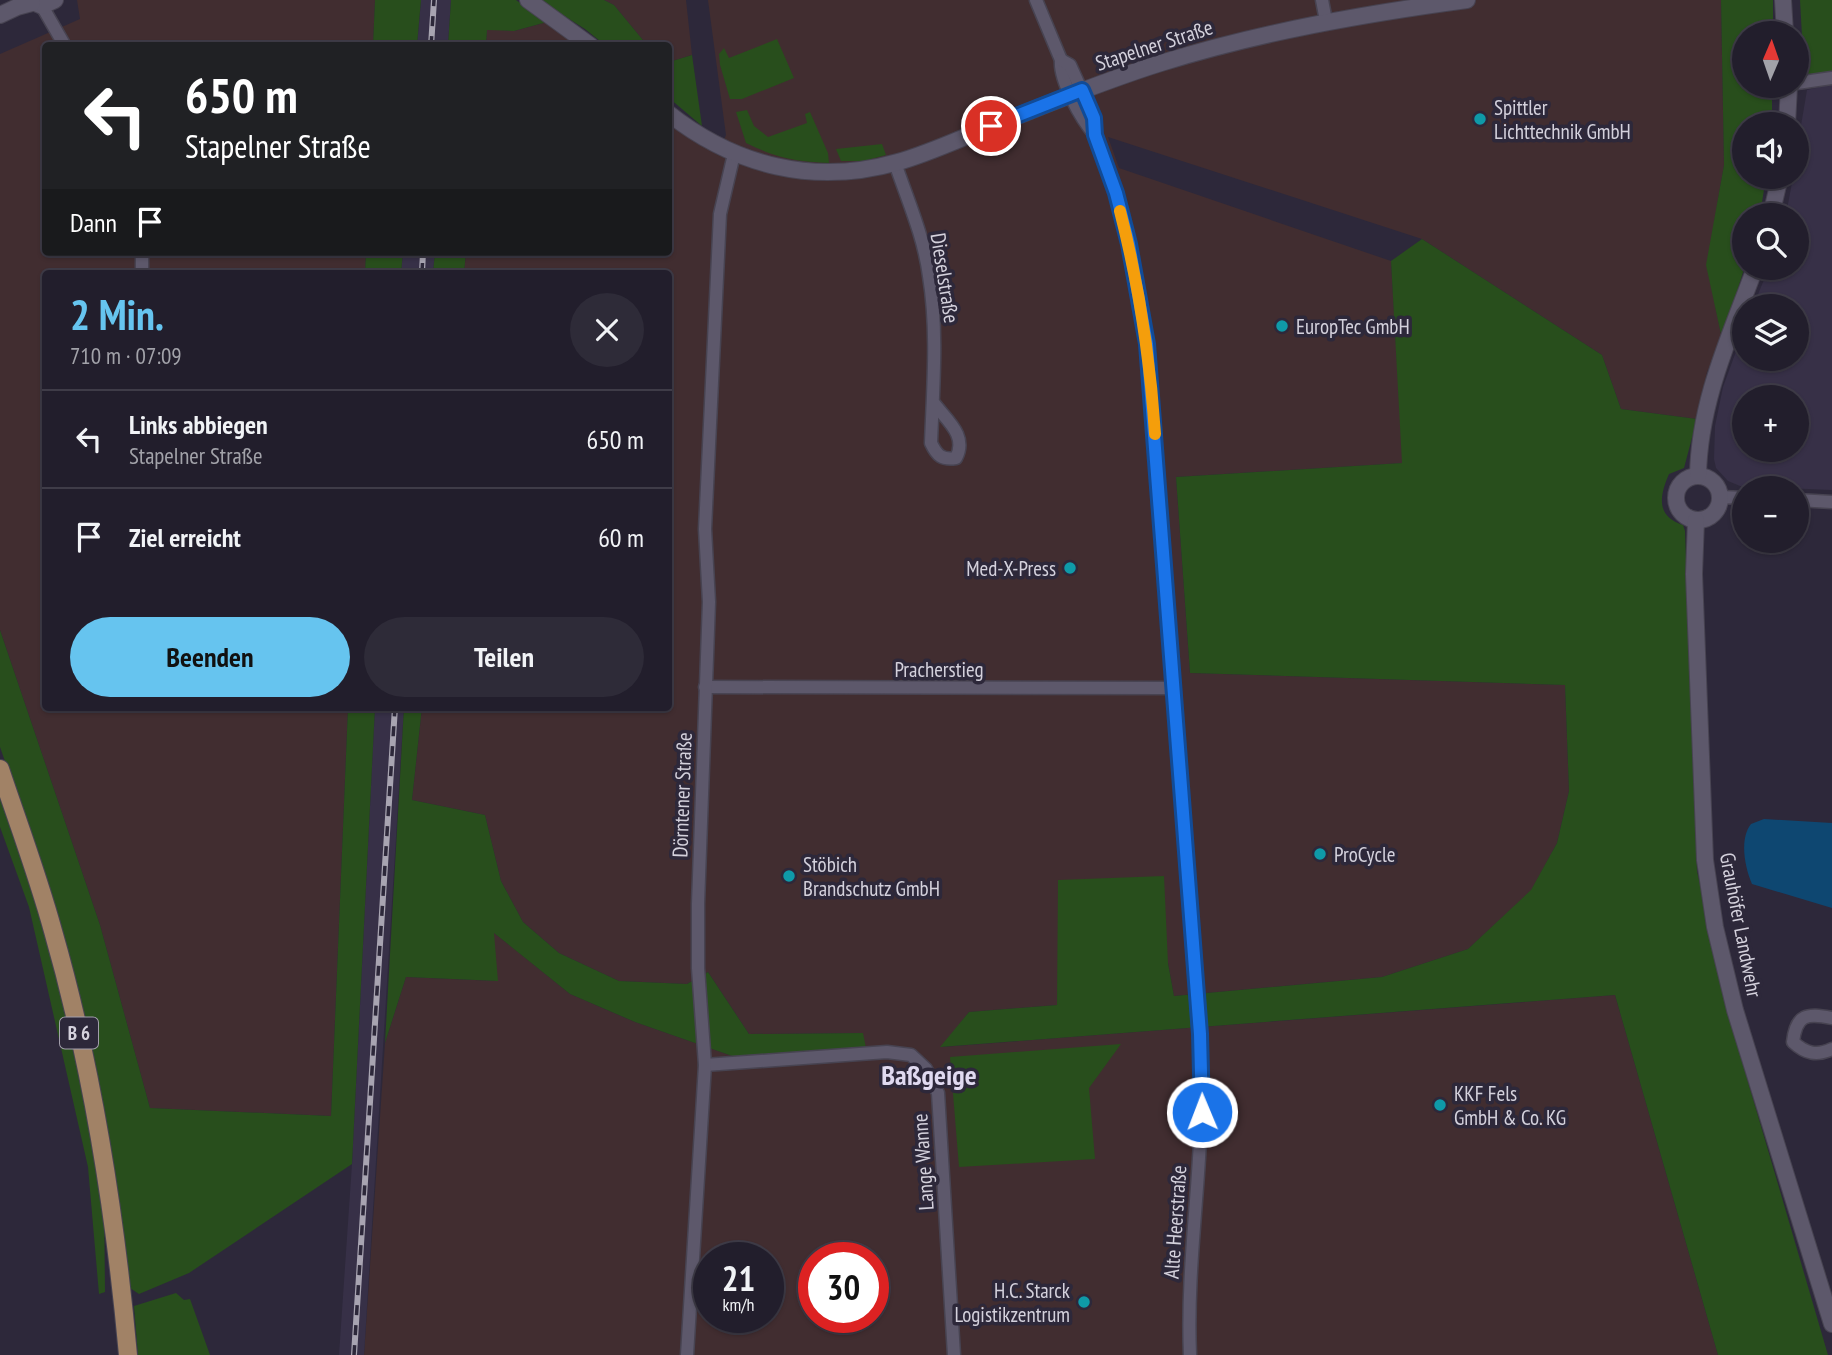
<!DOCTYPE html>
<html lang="de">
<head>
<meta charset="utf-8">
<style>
  body { margin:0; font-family:"PT Sans Narrow",sans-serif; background:#2e2b38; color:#f1f3f6; height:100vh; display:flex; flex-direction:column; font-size:26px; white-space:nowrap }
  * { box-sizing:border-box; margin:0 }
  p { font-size:23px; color:#a2a2a9 }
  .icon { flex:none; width:38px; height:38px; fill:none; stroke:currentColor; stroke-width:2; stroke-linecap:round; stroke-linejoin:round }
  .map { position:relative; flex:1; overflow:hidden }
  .side { position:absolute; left:42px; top:270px; width:630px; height:441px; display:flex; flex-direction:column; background:#221e2c; border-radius:7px; box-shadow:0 2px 5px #0004,0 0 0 2px #3f3c48 }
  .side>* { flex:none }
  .hud { position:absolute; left:42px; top:42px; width:630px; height:214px; border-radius:7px; box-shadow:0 2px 5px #0004,0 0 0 2px #3f3c48; background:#202124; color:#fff; overflow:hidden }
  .needle { width:46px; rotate:2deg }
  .fabs { position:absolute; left:1732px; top:21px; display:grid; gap:14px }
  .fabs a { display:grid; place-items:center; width:77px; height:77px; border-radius:50%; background:#221e2c; box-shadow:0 2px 5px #0004,0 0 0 2px #3f3c48; font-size:35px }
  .speed { position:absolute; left:693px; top:1242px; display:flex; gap:14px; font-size:35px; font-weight:700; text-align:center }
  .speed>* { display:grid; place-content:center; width:91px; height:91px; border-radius:50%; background:#221e2c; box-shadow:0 2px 5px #0004,0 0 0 2px #3f3c48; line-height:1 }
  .speed small { font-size:18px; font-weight:400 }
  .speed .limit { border:10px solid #d22; background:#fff; color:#111 }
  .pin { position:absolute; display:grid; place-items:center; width:60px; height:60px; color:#fff; margin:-30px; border:4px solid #fff; border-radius:50%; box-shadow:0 2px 7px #0007 }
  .me { position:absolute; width:77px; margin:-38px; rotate:359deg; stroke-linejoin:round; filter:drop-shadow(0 0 5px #0008) }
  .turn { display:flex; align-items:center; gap:24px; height:147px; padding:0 28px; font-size:32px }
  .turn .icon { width:91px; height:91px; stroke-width:2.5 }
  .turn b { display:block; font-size:49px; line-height:60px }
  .then { display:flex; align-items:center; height:66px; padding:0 28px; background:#0003; gap:14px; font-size:26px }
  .round { display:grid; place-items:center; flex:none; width:74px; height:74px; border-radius:37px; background:#2e2b38 }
  .summary { display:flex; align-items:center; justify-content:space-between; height:119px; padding:0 28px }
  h1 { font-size:42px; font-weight:800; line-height:52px; color:#66c4ef }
  .action { display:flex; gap:14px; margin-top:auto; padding:14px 28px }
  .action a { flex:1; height:80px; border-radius:42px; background:#66c4ef; color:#111; font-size:28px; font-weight:800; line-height:80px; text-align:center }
  .action a+a { background:#2e2b38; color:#f1f3f6 }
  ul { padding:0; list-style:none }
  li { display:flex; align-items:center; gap:21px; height:98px; padding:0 28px; border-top:2px solid #3f3c48 }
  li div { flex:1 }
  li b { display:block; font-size:26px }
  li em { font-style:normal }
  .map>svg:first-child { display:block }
  .commercial { fill:#412d30; fill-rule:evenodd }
  .built { fill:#373047; fill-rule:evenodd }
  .green { fill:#284e1c }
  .water { fill:#0e4771 }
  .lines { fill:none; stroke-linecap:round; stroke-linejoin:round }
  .minor-casing { stroke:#474351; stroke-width:15 }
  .tertiary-casing { stroke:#474351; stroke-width:18 }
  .primary-casing { stroke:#474351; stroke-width:20 }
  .minor { stroke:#5d586b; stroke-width:12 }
  .tertiary { stroke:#5d586b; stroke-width:16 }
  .primary { stroke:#a18266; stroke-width:18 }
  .rail-casing { stroke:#a8a4b1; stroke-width:6 }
  .rail { stroke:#2d283a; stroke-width:3.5; stroke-dasharray:10; stroke-linecap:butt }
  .route-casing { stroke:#114b97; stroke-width:18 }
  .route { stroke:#1a73e8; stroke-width:12 }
  .slow { stroke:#f59e0b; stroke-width:12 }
  .culture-dot { fill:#0f9aa8; stroke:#2d283a; stroke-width:2.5 }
  .labels { text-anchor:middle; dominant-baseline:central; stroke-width:7; stroke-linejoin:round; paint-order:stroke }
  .shield { fill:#2d283a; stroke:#a29eab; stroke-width:2 }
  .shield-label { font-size:19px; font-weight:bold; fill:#d4d1dc }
  .street-label { font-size:21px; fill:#d4d1dc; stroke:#2d283a }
  .poi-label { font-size:21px; fill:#d4d1dc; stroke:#2d283a; text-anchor:start }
  .district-label { font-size:28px; font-weight:bold; fill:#e0daf0; stroke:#2d283a }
</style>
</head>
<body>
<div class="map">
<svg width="1832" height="1355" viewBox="0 0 1832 1355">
  <rect width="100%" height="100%" fill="#2d283a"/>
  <!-- commercial -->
  <g class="commercial">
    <path d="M77,0H375L373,45L46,46V252H366L365,273H46V707H348L331,1116L150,1108L100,925L0,630V54L80,19Z"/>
    <path d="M604,0H686L692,55L669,62L668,46L647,45L614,5Z"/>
    <path d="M708,0H1721L1724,165L1707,265L1722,339L1707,372L1697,419L1621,409L1602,355L1422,239L1108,137L1119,168L1391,261L1403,463L1176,477L1190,673L1565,685L1569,791L1557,843L1531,891L1468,949L1382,977L1174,996L1168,963L1059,970L1057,1005L969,1012L942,1047L1615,995L1718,1355H364L385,1043L406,977L497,981L493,932L570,994L635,1022L735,1057L862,1033L749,1034L708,972L687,984L619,981L559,953L523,922L501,881L485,815L412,800L422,707H668V273H464L466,252H668L669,123L718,155L726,135ZM709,1258H768V1318H709ZM814,1258H873V1318H814Z"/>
    <path d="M547,22L578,46H486L487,29L514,31Z"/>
  </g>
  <!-- built -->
  <g class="built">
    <path d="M421,0H451L448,45L417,46Z"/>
    <path d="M1832,84V490L1740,486L1728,481L1716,468L1714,459L1715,426L1723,387L1745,327V359H1797V306H1753L1769,268H1797V215H1786L1793,177H1797V149L1807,90ZM1745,397H1797V450H1745Z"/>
    <path d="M403,252H435L433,273H401Z"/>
    <path d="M375,707H404L364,1355H339L352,1164Z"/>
  </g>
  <!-- green -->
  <g class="green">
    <path d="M375,0H421L417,45H373Z"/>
    <path d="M451,0H516L547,22L514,31L487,30L486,45L448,46Z"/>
    <path d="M539,0H604L614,5L647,45H605L585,29Z"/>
    <path d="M1721,0H1773V33H1745V86H1772V124H1745V177H1766L1760,215H1745V266L1722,339L1706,265L1724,165Z"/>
    <path d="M1800,0H1832V72L1810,76L1804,73Z"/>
    <path d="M777,39L794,78L742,99H730L720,65L719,54L724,48L729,58Z"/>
    <path d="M692,55L702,126L669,98V62Z"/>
    <path d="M747,110L754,126L768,137L807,123L805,114L810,112L828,153L829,163C794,161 779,159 746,143L736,112Z"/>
    <path d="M882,144L886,155L864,161H841L836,149Z"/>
    <path d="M1422,239L1602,355L1621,409L1697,419L1684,468L1669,474C1660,495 1655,516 1683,525L1685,531L1697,871L1729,1017L1828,1355H1718L1615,995L940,1047L969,1012L1057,1005L1058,880L1164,876L1168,963L1174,996L1382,977L1468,949L1531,890L1557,843L1569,791L1565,685L1190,673L1176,477L1402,463L1391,261Z"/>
    <path d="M366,252H403L401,273H365Z"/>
    <path d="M435,252H466L464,273H433Z"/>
    <path d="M0,630L100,925L150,1108L331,1116L348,707H375L352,1164L189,1273L139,1294L130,1288L31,836L0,747Z"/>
    <path d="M404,707H422L412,800L485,815L501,881L523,922L559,953L619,981L687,984L708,972L749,1034L863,1033L866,1048L735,1057L635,1022L570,994L494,933L498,981L406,977L385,1043Z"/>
    <path d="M0,795L47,931L66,1004L104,1197L105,1292L99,1294L88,1167L29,907L0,827Z"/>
    <path d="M1121,1044L1089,1088L1095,1159L959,1167L950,1057Z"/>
    <path d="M176,1293L184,1300L190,1299L210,1355H138L134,1306Z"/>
  </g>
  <!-- water -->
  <path class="water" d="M1764,819L1832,823V908L1752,884C1745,868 1739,839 1751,824Z"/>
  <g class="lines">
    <defs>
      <g id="minor">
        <path d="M1036,0L1061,60C1059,80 1081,119 1095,135"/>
        <path d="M1322,0L1326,21"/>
        <path d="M42,6L65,46"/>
        <path d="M1061,60L1070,65L1094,118L1095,135L1117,197L1129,244L1147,343L1202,1075C1203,1169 1186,1261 1190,1355"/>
        <path d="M1797,83L1832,78"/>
        <path d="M895,163C908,201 924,237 929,276C938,331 933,388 931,443C937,456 942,460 956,458C968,435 946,420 933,402"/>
        <path d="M142,252V273"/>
        <path d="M1720,497L1745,498"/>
        <path d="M1797,500L1832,502"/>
        <path d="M705,687L1172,688"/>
        <path d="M1832,1018C1807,1013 1796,1014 1793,1042C1806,1054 1817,1056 1832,1049"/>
        <path d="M705,1065L887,1052L911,1055L926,1069L938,1093L954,1355"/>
        <path d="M687,1355L705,1065L698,968V904L709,602L705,529L720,214L734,154"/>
      </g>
      <g id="tertiary">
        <path d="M28,0L42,6L55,0"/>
        <path d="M528,0L591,46"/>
        <path d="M1783,0L1785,33"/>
        <path d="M0,15L17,7L32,3"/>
        <path d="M668,113C735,166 814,186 898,162C930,153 961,138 992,126C1048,104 1103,81 1161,63C1261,32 1363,14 1467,0"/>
        <path d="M1787,124L1789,86"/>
        <path d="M1771,215L1780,177"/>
        <circle cx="1698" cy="498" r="22"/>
        <path d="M1698,476C1699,402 1730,336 1755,268"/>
        <path d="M1696,520L1694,574L1705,860L1715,927L1735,1010L1832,1324"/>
      </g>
      <path id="primary" d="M0,769C18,823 38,876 53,931C93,1070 115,1212 128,1355"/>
    </defs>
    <!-- minor casing -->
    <use href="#minor" class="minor-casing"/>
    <!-- tertiary casing -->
    <use href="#tertiary" class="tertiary-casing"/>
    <!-- primary casing -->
    <use href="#primary" class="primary-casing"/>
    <!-- minor -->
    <use href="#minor" class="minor"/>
    <!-- tertiary -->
    <use href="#tertiary" class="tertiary"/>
    <!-- primary -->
    <use href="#primary" class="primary"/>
    <defs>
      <g id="rail">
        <path d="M431,46L434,0"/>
        <path d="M422,273L423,252"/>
        <path d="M354,1355L395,707"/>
      </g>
    </defs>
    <!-- rail casing -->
    <use href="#rail" class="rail-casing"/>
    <!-- rail -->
    <use href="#rail" class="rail"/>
  </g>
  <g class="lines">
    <defs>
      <path id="route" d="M991,126L1082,90L1094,118L1095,135L1116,193L1129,244L1147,344L1200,1034L1202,1112"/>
    </defs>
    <!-- route casing -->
    <use href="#route" class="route-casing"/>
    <!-- route -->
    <use href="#route" class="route"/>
    <!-- slow -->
    <path class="slow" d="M1120,211C1139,285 1150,358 1155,434"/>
  </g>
  <!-- markers -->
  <g class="culture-dot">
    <circle cx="1480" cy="119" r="7"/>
    <circle cx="1282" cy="326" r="7"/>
    <circle cx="1070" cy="568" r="7"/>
    <circle cx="1320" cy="854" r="7"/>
    <circle cx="789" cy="876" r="7"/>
    <circle cx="1440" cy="1105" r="7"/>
    <circle cx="1084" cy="1302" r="7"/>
  </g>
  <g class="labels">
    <!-- shield labels -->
    <rect class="shield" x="60" y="1017.5" width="38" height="31" rx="5"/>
    <g class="shield-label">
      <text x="79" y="1033">B 6</text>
    </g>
    <!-- street labels -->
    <g class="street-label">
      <text transform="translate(1154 45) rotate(-18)">Stapelner Straße</text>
      <text transform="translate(945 278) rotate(81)">Dieselstraße</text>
      <text x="939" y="669">Pracherstieg</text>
      <text transform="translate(682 795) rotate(-88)">Dörntener Straße</text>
      <text transform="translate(1741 925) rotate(79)">Grauhöfer Landwehr</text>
      <text transform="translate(923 1162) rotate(-94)">Lange Wanne</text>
      <text transform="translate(1175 1222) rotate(-86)">Alte Heerstraße</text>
    </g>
    <!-- poi labels -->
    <g class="poi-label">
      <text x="1494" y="107">Spittler<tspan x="1494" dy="24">Lichttechnik GmbH</tspan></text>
      <text x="1296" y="326">EuropTec GmbH</text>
      <text x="1056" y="568" text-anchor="end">Med-X-Press</text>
      <text x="1334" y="854">ProCycle</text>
      <text x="803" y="864">Stöbich<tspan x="803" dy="24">Brandschutz GmbH</tspan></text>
      <text x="1454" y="1093">KKF Fels<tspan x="1454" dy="24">GmbH &amp; Co. KG</tspan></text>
      <text x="1070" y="1290" text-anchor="end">H.C. Starck<tspan x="1070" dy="24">Logistikzentrum</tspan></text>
    </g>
    <!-- district labels -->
    <g class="district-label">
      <text x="929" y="1074">Baßgeige</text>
    </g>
  </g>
</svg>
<div class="fabs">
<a><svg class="needle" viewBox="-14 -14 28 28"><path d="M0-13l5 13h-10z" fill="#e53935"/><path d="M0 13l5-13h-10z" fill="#a2a2a9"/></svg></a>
<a><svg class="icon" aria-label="sound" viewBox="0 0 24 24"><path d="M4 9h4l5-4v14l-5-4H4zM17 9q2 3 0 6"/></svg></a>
<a><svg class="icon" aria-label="search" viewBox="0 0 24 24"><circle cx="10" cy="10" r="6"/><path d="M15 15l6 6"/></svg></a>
<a><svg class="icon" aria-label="layers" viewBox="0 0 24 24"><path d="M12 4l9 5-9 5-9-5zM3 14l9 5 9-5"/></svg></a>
<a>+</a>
<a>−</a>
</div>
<div class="speed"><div>21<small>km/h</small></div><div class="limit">30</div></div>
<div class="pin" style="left:991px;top:126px;background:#d93025"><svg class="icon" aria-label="arrive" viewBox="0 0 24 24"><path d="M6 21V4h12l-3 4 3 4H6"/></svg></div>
<svg class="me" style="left:1202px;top:1112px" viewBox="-20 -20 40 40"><circle r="17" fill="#1a73e8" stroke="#fff" stroke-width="3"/><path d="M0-11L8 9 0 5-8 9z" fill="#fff"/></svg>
<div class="hud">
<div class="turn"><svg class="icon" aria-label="left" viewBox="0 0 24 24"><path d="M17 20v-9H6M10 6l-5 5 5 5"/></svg><div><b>650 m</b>Stapelner Straße</div></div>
<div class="then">Dann<svg class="icon" aria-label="arrive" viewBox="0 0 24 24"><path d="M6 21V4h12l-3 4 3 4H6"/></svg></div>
</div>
<section class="side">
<div class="summary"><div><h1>2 Min.</h1><p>710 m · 07:09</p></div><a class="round"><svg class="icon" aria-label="close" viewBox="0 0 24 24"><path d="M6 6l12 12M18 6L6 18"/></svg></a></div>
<ul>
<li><svg class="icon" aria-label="left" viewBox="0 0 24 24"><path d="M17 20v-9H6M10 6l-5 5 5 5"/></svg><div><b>Links abbiegen</b><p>Stapelner Straße</p></div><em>650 m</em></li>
<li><svg class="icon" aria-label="arrive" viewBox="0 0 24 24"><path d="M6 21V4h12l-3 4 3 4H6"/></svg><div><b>Ziel erreicht</b></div><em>60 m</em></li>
</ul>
<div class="action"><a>Beenden</a><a>Teilen</a></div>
</section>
</div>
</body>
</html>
